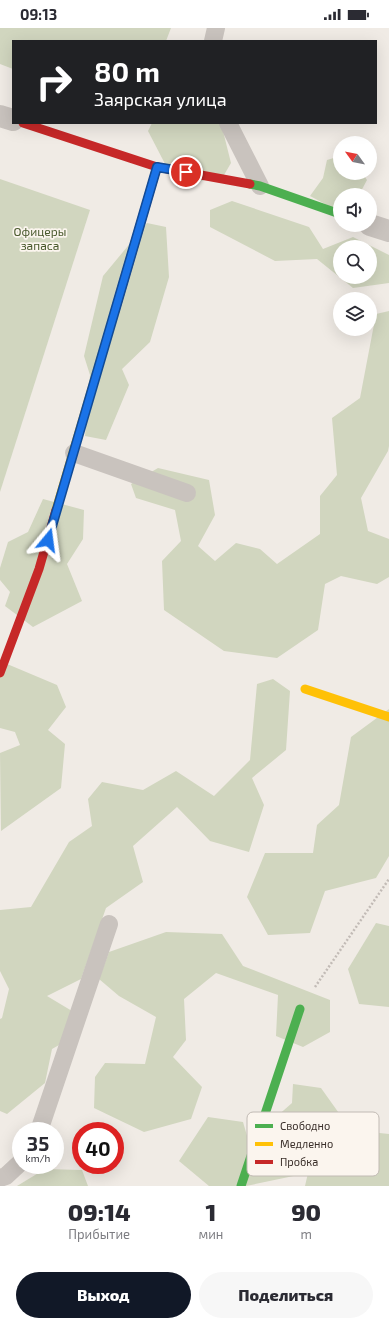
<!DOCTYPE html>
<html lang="ru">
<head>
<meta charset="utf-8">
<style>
  body { margin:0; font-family:"Exo 2",sans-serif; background:#f7f7f7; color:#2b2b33; height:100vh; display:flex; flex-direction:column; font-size:15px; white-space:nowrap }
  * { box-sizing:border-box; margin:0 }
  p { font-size:13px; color:#7c7c81 }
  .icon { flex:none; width:22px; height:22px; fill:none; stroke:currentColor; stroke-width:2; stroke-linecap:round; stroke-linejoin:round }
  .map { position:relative; height:1158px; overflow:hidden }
  .drawer { display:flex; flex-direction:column; background:#fff; flex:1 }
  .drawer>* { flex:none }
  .banner { position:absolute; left:12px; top:12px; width:365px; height:84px; border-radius:0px; box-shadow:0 4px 16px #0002; background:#202124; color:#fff; overflow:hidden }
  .needle { width:26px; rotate:303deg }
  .fabs { position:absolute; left:333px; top:108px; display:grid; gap:8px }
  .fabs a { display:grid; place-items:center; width:44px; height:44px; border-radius:50%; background:#fff; box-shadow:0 4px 16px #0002; font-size:20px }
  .speed { position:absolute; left:12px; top:1094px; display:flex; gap:8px; font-size:20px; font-weight:700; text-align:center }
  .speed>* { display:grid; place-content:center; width:52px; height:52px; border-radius:50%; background:#fff; box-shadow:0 4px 16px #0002; line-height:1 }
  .speed small { font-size:10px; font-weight:400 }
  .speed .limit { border:6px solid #d22; background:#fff; color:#111 }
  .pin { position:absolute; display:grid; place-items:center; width:34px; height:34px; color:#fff; margin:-17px; border:2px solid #fff; border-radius:50%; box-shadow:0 1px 4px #0007 }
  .me { position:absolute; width:44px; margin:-22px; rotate:16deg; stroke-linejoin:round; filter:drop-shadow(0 0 3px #0008) }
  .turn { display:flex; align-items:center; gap:14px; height:84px; padding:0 16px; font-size:18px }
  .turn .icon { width:52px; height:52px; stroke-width:2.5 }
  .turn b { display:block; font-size:28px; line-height:34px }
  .eta { display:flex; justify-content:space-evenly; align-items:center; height:68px; text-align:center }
  .eta b { font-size:24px; font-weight:800; line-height:28px }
  .cta { display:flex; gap:8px; margin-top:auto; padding:8px 16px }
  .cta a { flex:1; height:46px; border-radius:24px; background:#111827; color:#fff; font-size:16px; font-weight:800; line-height:46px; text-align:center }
  .cta a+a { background:#f7f7f7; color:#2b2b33 }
  .status { display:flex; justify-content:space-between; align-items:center; height:28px; padding:0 20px; background:#fff; direction:ltr }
  .status svg { height:11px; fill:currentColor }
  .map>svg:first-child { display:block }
  .green { fill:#d1d6bf; fill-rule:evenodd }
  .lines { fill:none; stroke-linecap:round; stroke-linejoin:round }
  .path { stroke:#c2bbb6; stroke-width:2.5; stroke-dasharray:2 2; stroke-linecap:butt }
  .lane { stroke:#c9c3be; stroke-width:18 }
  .street { stroke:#c9c3be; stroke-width:22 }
  .fast { stroke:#4caf50; stroke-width:9 }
  .slow { stroke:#ffc107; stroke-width:9 }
  .jam { stroke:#c62828; stroke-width:9 }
  .route-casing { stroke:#114b97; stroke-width:10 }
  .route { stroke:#1a73e8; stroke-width:7 }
  .labels { text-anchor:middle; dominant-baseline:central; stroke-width:3.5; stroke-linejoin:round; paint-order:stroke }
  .park-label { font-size:12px; fill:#4a5a2e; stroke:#fbf5ee }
  .key { fill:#fbf5ee; stroke:#c1bab4; stroke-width:1 }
  .key-label { font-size:11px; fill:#3b302b }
</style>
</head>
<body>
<div class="status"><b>09:13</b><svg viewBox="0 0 49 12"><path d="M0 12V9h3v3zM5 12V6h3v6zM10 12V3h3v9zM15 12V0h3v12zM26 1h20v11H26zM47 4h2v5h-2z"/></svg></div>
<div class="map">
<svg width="389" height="1158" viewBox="0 0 389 1158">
  <rect width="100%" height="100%" fill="#f0ebe5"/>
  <!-- green -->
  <g class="green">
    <path d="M0,0H171L166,13H13V41L0,36Z"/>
    <path d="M152,95H221L231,135L224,147L177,159L148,103Z"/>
    <path d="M340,128V145H362L367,152L359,167H340V184L310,168L323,150L327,132Z"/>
    <path d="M0,151L90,182L0,464Z"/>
    <path d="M232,173L309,199L323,221L353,209L389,227V255L353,260L317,231L275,233L210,199V182ZM340,219H370V249H340Z"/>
    <path d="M147,195L166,199L169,249L150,314L122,341L129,357L106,412L85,408L90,347L84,328L103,248Z"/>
    <path d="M389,283V418L388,423L361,470L368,503L389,511V549L377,556L341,548L325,556L318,602L277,630L224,623L164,582L162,533L181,513L175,482L136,470L131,456L158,440L209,452L215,487L198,518L215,533L236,515L260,521L277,536L320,506V468L337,447L332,390L360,370L376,286Z"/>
    <path d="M43,471L84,482L83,511L67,536L82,573L33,599L5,578L10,564L0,552V540L8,514L28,504Z"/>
    <path d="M0,633L57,657L66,679L48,702L65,716L61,760L1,803L0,725L20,717L15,704L0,700Z"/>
    <path d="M273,651L290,663L286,722L252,750L264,777L249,824L210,813L177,779L133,818L143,854L106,880L81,951L47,968L72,983L68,1012L52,1021L45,1055L7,1086L0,1083V991L2,990L9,961L0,943V882L31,879L69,814L92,798L88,771L102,754L143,762L176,743L214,768L250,732L257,656Z"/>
    <path d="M389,681V828L376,850L325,863L310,905L268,907L247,869L265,825H313L317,797L339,777L351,709Z"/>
    <path d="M376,895L389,898V979L359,976L348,941Z"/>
    <path d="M166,904L222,906L243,938L330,972V1004L303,1019L276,1008L278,967L216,945L184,971L186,1012L173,1029L202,1059L191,1091L144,1104L94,1080L95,1049L105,1035L145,1036L156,989L119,968L99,951L109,924Z"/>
    <path d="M293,1056L321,1060L351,1102L389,1106V1158H305L308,1145L246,1158H209L179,1133L208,1089L243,1094L250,1118L296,1111L276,1089L292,1075Z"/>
    <path d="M45,1141L82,1142L88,1158H17Z"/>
  </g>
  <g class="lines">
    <!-- path -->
    <path class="path" d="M315,959L389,851"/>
    <!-- lane -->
    <g class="lane">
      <path d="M213,13L216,0"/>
      <path d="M228,95L260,158"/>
      <path d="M74,425L187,465"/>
      <path d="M39,1103L109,896"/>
      <path d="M0,1150L6,1148L21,1134"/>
    </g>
    <!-- street -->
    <g class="street">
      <path d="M0,88L13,92"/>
      <path d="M370,197L389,203"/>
    </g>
    <!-- fast -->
    <g class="fast">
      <path d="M250,156L260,158L340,186"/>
      <path d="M241,1158L300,981"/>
    </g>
    <!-- slow -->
    <g class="slow">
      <path d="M56,482L115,283"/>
      <path d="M305,661L389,689"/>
    </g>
    <!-- jam -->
    <g class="jam">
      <path d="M23,95L157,139L250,156"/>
      <path d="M115,283L157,139"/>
      <path d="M0,645L39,541L56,482"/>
    </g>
  </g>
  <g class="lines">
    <defs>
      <path id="route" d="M48,512L157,139L186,144"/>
    </defs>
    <!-- route casing -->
    <use href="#route" class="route-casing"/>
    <!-- route -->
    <use href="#route" class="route"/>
  </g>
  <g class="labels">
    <!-- park labels -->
    <g class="park-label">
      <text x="40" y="203">Офицеры<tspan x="40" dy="14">запаса</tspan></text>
    </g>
  </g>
  <!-- legend -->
  <rect x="247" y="1084" width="132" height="64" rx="6" class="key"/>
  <rect x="255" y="1096" width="18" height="4" fill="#4caf50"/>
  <rect x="255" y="1114" width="18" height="4" fill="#ffc107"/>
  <rect x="255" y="1132" width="18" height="4" fill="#c62828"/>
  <g class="key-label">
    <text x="280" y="1102">Свободно</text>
    <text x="280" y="1120">Медленно</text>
    <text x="280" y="1138">Пробка</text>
  </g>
</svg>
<div class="fabs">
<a><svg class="needle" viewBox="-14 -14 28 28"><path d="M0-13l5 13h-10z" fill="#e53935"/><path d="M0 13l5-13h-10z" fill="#7c7c81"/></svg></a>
<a><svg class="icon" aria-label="sound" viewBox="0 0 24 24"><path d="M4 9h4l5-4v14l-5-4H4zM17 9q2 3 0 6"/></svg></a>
<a><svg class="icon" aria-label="search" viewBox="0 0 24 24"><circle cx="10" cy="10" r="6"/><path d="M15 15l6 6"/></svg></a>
<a><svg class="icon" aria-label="layers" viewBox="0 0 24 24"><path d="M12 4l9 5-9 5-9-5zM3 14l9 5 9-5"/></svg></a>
</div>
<div class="speed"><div>35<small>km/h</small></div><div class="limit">40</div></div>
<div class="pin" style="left:186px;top:144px;background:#d93025"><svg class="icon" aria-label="arrive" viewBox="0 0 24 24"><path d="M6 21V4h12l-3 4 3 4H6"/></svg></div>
<svg class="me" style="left:48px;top:512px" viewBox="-20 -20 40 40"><path d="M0-17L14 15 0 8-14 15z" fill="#1a73e8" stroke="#fff" stroke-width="4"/></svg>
<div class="banner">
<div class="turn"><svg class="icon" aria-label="right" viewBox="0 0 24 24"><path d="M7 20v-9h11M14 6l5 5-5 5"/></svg><div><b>80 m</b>Заярская улица</div></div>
</div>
</div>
<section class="drawer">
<div class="eta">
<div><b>09:14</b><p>Прибытие</p></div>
<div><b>1</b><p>мин</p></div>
<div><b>90</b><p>m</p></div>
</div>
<div class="cta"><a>Выход</a><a>Поделиться</a></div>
</section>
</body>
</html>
